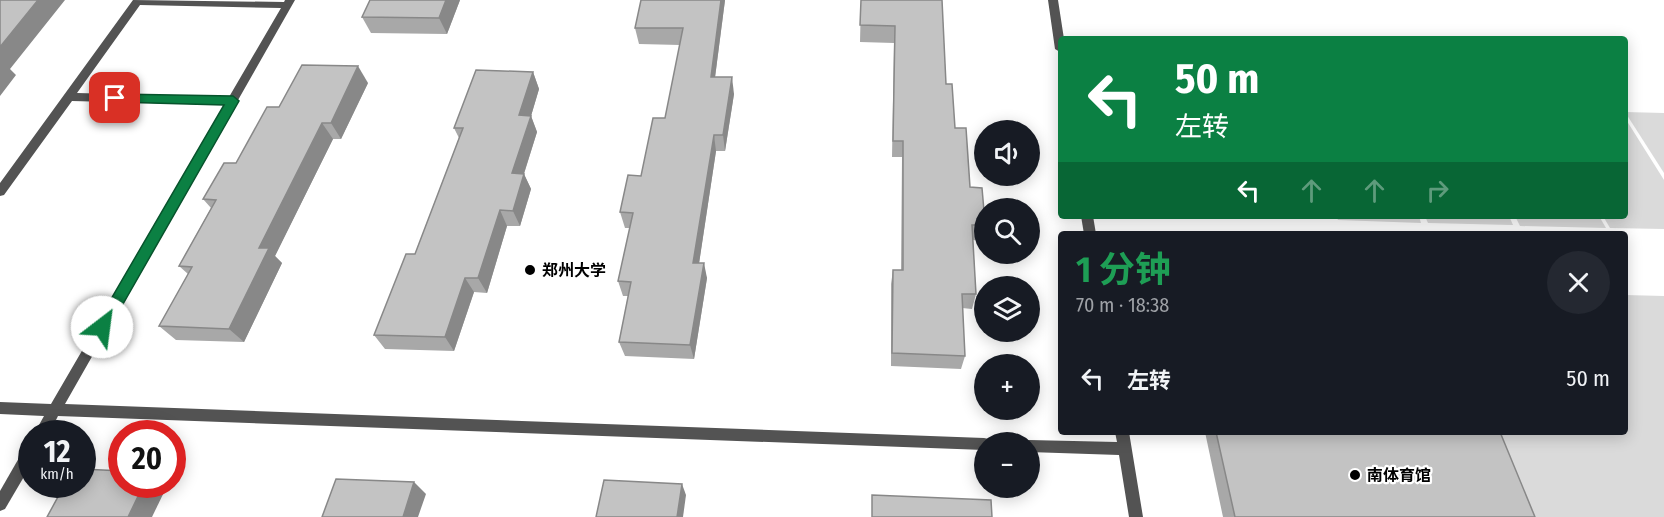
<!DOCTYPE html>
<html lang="zh">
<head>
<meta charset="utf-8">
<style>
  body { margin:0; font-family:"Fira Sans Condensed","Noto Sans SC",sans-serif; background:#242831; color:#f1f3f6; height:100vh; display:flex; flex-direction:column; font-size:22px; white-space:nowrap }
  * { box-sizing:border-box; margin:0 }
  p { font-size:20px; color:#9ea1a6 }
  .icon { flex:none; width:33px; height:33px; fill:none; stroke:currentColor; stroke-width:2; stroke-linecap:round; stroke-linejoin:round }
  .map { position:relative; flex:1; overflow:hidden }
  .sheet { position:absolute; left:1058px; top:231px; width:570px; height:204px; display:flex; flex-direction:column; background:#171b24; border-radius:6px; box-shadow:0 3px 15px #0003 }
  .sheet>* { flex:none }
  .top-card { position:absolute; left:1058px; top:36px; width:570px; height:183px; border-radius:6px; box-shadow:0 3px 15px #0003; background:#0b8043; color:#fff; overflow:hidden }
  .controls { position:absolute; left:974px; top:120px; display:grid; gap:12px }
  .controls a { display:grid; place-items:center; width:66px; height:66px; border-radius:50%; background:#171b24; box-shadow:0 3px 15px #0003; font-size:30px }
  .speed { position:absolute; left:18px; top:420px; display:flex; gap:12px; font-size:30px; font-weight:700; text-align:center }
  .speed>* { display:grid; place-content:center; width:78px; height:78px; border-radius:50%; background:#171b24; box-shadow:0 3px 15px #0003; line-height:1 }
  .speed small { font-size:15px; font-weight:400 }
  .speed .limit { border:9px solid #d22; background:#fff; color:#111 }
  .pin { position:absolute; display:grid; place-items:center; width:51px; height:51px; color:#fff; margin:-26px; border-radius:12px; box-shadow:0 3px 9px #0006 }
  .me { position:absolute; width:66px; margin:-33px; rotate:30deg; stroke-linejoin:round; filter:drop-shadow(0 0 4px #0008) }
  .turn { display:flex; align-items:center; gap:21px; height:126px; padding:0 18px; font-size:27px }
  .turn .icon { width:78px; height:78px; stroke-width:2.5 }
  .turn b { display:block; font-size:42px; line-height:51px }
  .lanes { display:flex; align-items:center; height:57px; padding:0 18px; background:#0003; justify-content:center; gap:30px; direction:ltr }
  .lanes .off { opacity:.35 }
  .round { display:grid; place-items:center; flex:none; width:63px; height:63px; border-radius:32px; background:#242831 }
  .overview { display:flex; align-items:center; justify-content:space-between; height:102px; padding:0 18px }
  h1 { font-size:36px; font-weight:700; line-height:45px; color:#1e9e55 }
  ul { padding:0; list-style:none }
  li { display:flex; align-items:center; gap:18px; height:90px; padding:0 18px }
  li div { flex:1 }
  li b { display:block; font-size:22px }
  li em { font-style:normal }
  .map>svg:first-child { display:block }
  .green { fill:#dadada }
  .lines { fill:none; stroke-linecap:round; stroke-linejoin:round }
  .service { fill:#535353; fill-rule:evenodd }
  .wall { fill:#a8a8a8 }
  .shaded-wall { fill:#888 }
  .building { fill:#c3c3c3; stroke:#888; stroke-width:1.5 }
  .route { fill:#0b8043; stroke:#07532c; stroke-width:1.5 }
  .poi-dot { fill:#000; stroke:#fff; stroke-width:2 }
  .labels { text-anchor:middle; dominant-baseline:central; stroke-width:4.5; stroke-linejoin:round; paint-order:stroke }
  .poi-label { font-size:16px; font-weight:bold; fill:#000; stroke:#fff; text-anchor:start }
</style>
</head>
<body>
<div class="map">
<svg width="1664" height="517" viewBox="0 0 1664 517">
  <rect width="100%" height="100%" fill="#fff"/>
  <!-- green -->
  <g class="green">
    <path d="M1625,112L1664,113V173Z"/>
    <path d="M1625,118L1664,180V229L1610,228L1603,216H1624Z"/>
    <path d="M1336,216H1419L1421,223L1338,220Z"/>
    <path d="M1425,216H1509L1513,225L1428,223Z"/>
    <path d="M1515,216H1599L1606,228L1520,226Z"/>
    <path d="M1625,295L1664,296V517H1516L1481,432H1624Z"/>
  </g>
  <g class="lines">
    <!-- service -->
    <g class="service">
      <path d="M133,0L284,2L285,0H295L65,404L984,438L989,439L990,442H984V450L58,416L49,434H34L44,416L0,414V402L51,404L225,105L72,101L4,195L0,196V183ZM140,5L281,8L229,97L77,93Z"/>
      <path d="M1048,0H1058L1064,39H1060V52L1055,49Z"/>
      <path d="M1081,216H1093L1096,234H1084Z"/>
      <path d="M1115,432H1129L1143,517H1129L1119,455L1029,452V442H1024L1029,440L1117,442Z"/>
      <path d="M32,443V463L5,509L0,511V491L27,444Z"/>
    </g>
  </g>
  <!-- wall -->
  <g class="wall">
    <path d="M460,0L447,34L371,33L362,17Z"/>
    <path d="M725,0L715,77L734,94L725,151H716L699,263L707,278L694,359L625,356L619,342L628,296H623L618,281L630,228H625L620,212L641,176L665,118L680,45L639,44L635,28Z"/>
    <path d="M861,0H942L946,84L955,128L970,187L984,211V230L982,241L973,240L976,294L972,309L962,308L965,356L961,369L891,366V284L893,270H901L902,157H892L894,43L860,42Z"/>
    <path d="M533,72L539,89L531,116L537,132L524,174L531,189L520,226H507L487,293L474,292L454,351L385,349L374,335L415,254L459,138L454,128Z"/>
    <path d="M368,83L341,139H333L275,256L282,263L244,342L176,340L159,326L188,274L179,266L211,208L203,199L236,163L279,107Z"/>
    <path d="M1205,432H1500L1535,517H1223Z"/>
  </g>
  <!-- shaded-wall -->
  <g class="shaded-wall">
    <path d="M38,0H65L10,69L16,75L0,96V47Z"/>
    <path d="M446,0H460L447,34L439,18Z"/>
    <path d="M721,0H725L713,93L711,77Z"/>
    <path d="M358,66L368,83L341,139L331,123Z"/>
    <path d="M533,72L539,89L531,116L537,132L519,189L512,173L519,115Z"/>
    <path d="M732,77L734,94L725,151L723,135Z"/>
    <path d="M322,123L333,139L275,256L282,263L244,342L229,329L259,248Z"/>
    <path d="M714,135L716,151L697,277L693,263Z"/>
    <path d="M524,174L531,189L520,226L513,211Z"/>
    <path d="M500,210L507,226L487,293L478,278Z"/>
    <path d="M704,263L707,278L694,359L690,345Z"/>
    <path d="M465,278L474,292L454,351L445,337Z"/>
    <path d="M414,482L426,494L418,517H403Z"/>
    <path d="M144,484H168L152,517H128Z"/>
    <path d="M682,484L686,495L683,517H677Z"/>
  </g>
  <!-- building -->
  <g class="building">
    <path d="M0,0H38L0,47Z"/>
    <path d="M370,0H446L439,18L362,17Z"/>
    <path d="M641,0H721L711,77H732L723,135H714L693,263H704L690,345L619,342L631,282L618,281L633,213L620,212L628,175L641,176L653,118H665L683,28H635Z"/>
    <path d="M861,0H942L946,84H952L955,128H966L970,187L982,188L984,211V225H972L976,294H962L965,356L892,353L893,270H903V141H893L895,26L860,25Z"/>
    <path d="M302,65L358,66L331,123H322L259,248H269L229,329L159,326L192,267L179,266L216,200L203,199L224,163H236L267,107H279Z"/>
    <path d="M476,70L533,72L519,115L531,116L512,173L524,174L513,211L500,210L478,278H465L445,337L374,335L406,254H415L463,128H454Z"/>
    <path d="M1216,432H1500L1535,517H1235Z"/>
    <path d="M82,469L122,471V484H144L128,517H47L65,484H82Z"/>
    <path d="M336,479L414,482L403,517H322Z"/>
    <path d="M604,480L682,484L677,517H596Z"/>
    <path d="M872,495L991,500L992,517H872Z"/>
  </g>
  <!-- route -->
  <path class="route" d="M115,94L233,96L239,101L107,332L102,334L97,332L95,327L97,323L224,105L115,102L109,98Z"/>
  <!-- markers -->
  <g class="poi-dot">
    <circle cx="530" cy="270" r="6"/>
    <circle cx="1355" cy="475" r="6"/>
  </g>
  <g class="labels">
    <!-- poi labels -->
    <g class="poi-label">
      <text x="542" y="270">郑州大学</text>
      <text x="1367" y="475">南体育馆</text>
    </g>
  </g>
</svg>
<div class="controls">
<a><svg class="icon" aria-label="sound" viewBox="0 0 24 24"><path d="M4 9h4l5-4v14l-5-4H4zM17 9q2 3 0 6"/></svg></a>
<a><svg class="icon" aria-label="search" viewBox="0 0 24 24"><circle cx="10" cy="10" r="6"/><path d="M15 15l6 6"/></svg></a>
<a><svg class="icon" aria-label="layers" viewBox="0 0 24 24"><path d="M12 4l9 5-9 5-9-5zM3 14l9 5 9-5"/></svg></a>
<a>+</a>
<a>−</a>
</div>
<div class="speed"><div>12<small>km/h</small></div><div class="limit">20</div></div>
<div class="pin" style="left:115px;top:98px;background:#d93025"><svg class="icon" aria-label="arrive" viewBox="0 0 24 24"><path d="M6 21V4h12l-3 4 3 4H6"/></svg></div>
<svg class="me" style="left:102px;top:327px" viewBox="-20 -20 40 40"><circle r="19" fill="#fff"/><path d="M0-13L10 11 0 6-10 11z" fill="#0b8043"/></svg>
<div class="top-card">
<div class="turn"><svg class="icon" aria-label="left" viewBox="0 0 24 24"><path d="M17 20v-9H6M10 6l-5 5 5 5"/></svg><div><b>50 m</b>左转</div></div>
<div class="lanes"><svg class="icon" aria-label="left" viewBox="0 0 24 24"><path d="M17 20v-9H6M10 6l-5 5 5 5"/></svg><svg class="icon off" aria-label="ahead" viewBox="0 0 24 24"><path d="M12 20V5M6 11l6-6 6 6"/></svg><svg class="icon off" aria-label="ahead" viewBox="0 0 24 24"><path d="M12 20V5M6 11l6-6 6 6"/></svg><svg class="icon off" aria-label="right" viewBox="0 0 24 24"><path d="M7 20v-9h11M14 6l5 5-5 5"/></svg></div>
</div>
<section class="sheet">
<div class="overview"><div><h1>1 分钟</h1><p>70 m · 18:38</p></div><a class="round"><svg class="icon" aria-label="close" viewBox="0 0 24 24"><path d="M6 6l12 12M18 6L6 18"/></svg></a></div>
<ul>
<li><svg class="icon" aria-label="left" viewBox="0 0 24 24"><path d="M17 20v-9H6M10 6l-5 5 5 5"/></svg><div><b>左转</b></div><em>50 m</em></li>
</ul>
</section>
</div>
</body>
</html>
